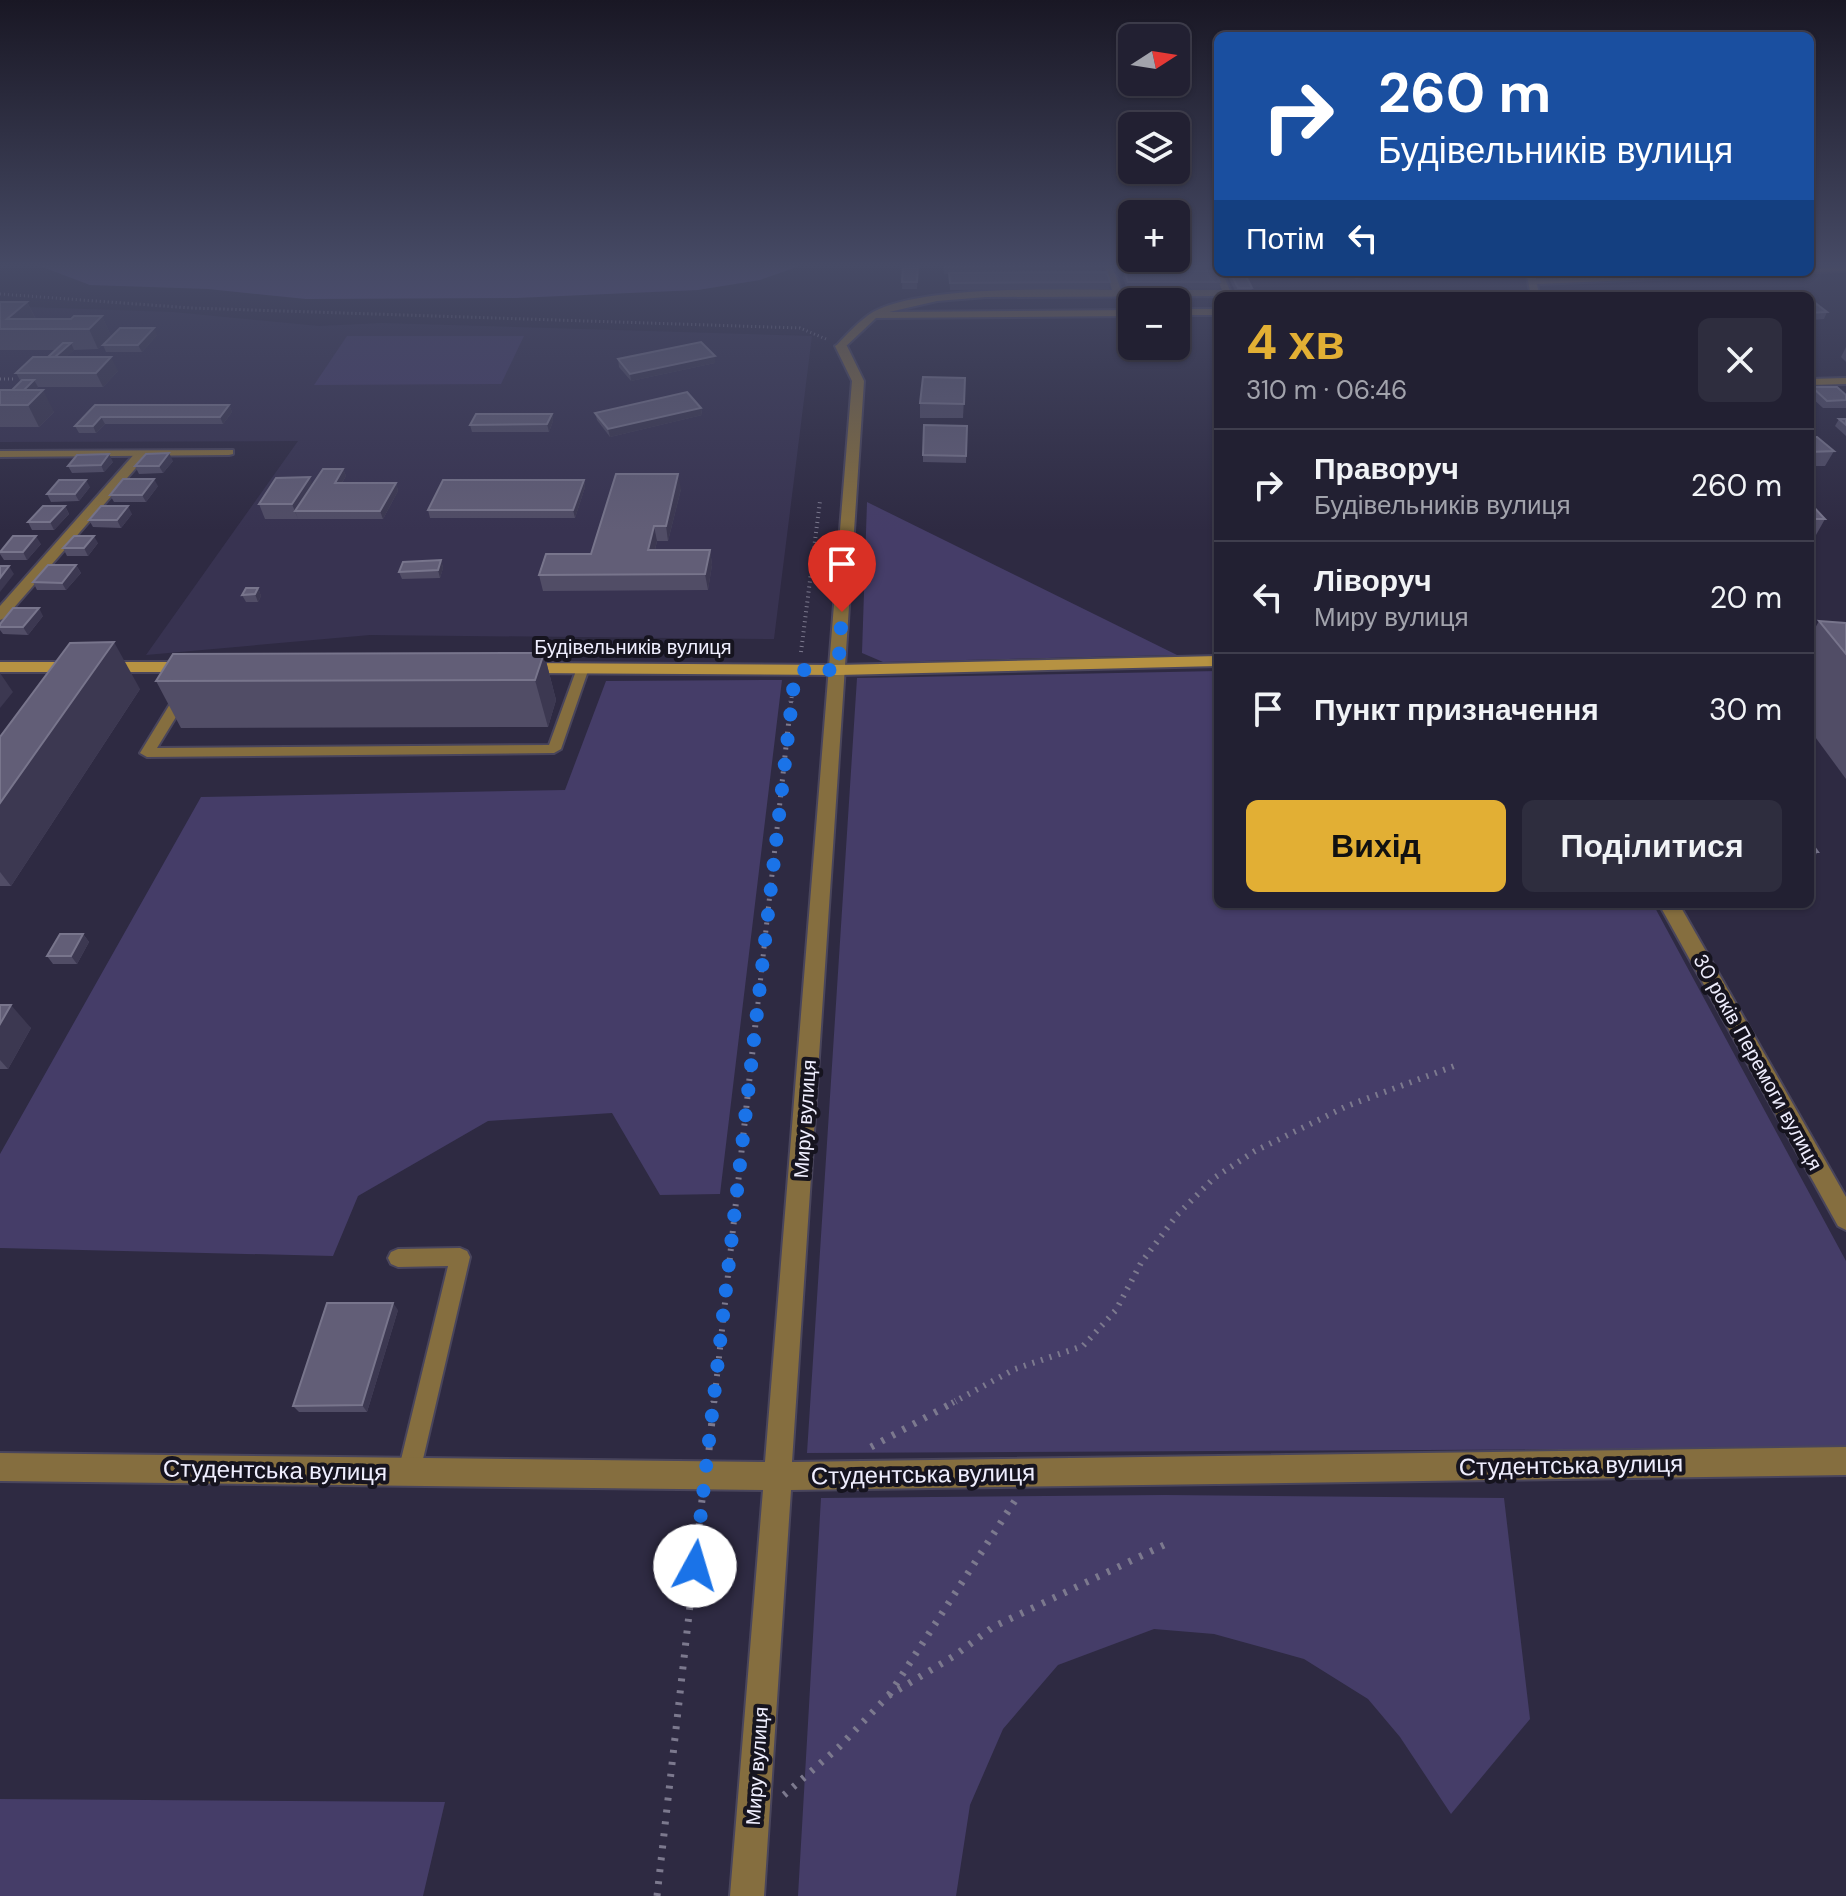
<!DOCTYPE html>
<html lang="uk">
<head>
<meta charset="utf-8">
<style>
  body { margin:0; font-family:"DM Sans",sans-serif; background:#2e2d3e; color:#f1f3f6; height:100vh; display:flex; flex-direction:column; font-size:30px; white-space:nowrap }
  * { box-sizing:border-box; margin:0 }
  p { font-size:26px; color:#a2a3ac }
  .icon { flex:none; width:44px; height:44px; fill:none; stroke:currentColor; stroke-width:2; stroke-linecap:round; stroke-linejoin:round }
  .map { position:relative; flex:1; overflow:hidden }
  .details { position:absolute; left:1214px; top:292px; width:600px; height:616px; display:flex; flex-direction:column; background:#222032; border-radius:12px; box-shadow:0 2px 6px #0004,0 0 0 2px #3f3e4d }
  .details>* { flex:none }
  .hud { position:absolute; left:1214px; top:32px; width:600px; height:244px; border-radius:12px; box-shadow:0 2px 6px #0004,0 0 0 2px #3f3e4d; background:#1a4fa0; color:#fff; overflow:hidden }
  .needle { width:52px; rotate:78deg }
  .fabs { position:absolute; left:1118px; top:24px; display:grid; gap:16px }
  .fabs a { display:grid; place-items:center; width:72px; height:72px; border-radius:12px; background:#222032; box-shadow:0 2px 6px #0004,0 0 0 2px #3f3e4d; font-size:40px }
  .pin { position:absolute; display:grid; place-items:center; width:68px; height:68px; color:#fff; margin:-82px -34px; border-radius:50% 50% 50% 0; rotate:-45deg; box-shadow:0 0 8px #0007 }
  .pin .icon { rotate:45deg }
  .me { position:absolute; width:88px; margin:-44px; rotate:6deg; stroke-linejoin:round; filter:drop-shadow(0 0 6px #0008) }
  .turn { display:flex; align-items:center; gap:28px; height:168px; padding:0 32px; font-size:36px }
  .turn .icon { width:104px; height:104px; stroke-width:2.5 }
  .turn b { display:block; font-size:56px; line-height:68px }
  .then { display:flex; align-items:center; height:76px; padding:0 32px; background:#0003; gap:16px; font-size:30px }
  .round { display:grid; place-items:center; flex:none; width:84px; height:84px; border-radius:12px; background:#2e2d3e }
  .head { display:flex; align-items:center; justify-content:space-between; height:136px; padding:0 32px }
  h1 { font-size:48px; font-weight:700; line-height:60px; color:#e2af34 }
  .action { display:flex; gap:16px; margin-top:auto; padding:16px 32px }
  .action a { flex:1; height:92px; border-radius:12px; background:#e2af34; color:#111; font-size:32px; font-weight:700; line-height:92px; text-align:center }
  .action a+a { background:#2e2d3e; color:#f1f3f6 }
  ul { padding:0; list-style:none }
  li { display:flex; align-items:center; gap:24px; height:112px; padding:0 32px; border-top:2px solid #3f3e4d }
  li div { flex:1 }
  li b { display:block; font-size:30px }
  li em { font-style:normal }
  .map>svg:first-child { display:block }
  .built { fill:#383351 }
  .green { fill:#453d68 }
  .forest { fill:#625694 }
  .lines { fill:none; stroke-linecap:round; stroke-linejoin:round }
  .lane-casing { stroke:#49455c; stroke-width:4 }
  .street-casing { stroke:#49455c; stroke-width:4 }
  .secondary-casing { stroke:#49455c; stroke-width:4 }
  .path-far4 { stroke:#7c798e; stroke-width:3; stroke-dasharray:1 3; stroke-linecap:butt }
  .path-far3 { stroke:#7c798e; stroke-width:4; stroke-dasharray:1 4; stroke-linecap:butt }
  .path-far2 { stroke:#7c798e; stroke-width:5; stroke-dasharray:2 6; stroke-linecap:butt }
  .path-far1 { stroke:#7c798e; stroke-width:6; stroke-dasharray:2 7; stroke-linecap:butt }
  .path { stroke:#7c798e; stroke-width:7; stroke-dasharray:3 9; stroke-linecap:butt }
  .lane { fill:#856e3f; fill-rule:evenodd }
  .street { fill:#856e3f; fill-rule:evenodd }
  .secondary { fill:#b69242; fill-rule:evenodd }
  .wall { fill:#514d66 }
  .shaded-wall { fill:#3c3851 }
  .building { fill:#625e77; stroke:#78758c; stroke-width:2 }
  .route { stroke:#1a73e8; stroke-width:14; stroke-dasharray:0 25.2 }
  .labels { text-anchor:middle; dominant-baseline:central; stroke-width:8; stroke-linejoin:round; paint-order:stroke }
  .street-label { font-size:20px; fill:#efeefe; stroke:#16141f }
  .near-street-label { font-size:24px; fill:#efeefe; stroke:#16141f }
</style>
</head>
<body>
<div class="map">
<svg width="1846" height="1896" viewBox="0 0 1846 1896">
  <rect width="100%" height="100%" fill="#2e2a42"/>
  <!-- built -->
  <path class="built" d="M0,306L173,312L319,326L382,323L812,336L774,639L370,635L146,655L298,441L0,442Z"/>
  <!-- green -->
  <g class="green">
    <path d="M347,336H524L501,384L314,385Z"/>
    <path d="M867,502L1177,655L883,662L862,653Z"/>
    <path d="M1218,671V904H1653L1846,1261V1448L807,1453L857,678Z"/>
    <path d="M782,680L720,1194L660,1195L612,1113L488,1121L358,1196L333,1256L0,1248V1154L201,797L565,790L606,681Z"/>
    <path d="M1165,1495L1504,1498L1530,1719L1451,1814L1400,1737L1368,1699L1304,1659L1214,1634L1154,1629L1058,1665L1003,1729L970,1805L956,1896H798L821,1498Z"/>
    <path d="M0,1799L445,1802L423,1896H0Z"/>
  </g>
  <!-- forest -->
  <path class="forest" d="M37,265H802L760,280L698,290L516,298L306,299L208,289L90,285Z"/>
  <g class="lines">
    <defs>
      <g id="lane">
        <path d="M1104,265H1112L1121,290H1222L1211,265H1218V272H1222L1231,293L1227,296L986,297L937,301L889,312L1132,310V316L876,318L844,348L836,346C846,335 860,320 873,312C921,286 1054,289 1112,290Z"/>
        <path d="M1846,267V271L1810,272H1808L1810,268Z"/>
        <path d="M1518,272L1534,273L1536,279L1776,272L1772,274L1537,284L1539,296H1531L1527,276Z"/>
        <rect x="1176" y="309" width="42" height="6"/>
        <path d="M1846,378V384L1810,385V379Z"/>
        <path d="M233,450V454L229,455L0,457V451Z"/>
        <path d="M583,664L589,668L561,749L554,753L147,757L140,753L178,691L183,690L190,694L157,748L549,745L577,668Z"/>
        <path d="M460,1248L467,1251L470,1257L420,1472L417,1480L409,1483L401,1480L398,1472L448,1266L398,1267L391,1264L388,1258L391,1252L398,1249Z"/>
      </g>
      <g id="street">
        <path d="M841,343L847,346L864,381L792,1462L1846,1447V1475L791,1490L764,1896H730L763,1490L0,1481V1453L765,1462L852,381L835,346Z"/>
        <path d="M137,451L148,454L5,618L0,620V606Z"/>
        <path d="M1659,904H1679L1846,1197V1230L1838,1226Z"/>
      </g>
      <g id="secondary">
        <path d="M1218,656V666L838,675L524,673L516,668L524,663L838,665Z"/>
        <path d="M0,662H192L200,667L192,672H0Z"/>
      </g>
    </defs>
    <!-- lane casing -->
    <use href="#lane" class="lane-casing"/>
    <!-- street casing -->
    <use href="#street" class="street-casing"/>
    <!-- secondary casing -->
    <use href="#secondary" class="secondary-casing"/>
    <!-- path-far4 -->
    <g class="path-far4">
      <path d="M0,294L191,308L800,328L826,339"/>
      <path d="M0,379H13"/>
    </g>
    <!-- path-far3 -->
    <g class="path-far3">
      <path d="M801,652L820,501"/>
      <path d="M791,703L793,685"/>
    </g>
    <!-- path-far2 -->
    <path class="path-far2" d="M757,1012L791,701"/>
    <!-- path-far1 -->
    <g class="path-far1">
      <path d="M714,1403L757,1010"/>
      <path d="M952,1403L1015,1369L1083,1346L1116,1310L1141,1263L1177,1215L1214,1178L1255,1151L1347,1106L1457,1065"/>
    </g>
    <!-- path -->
    <g class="path">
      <path d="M871,1447L956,1401"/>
      <path d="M709,1450L714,1401"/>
      <path d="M889,1695L1016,1499"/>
      <path d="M784,1795L839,1747L888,1696L954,1656L993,1627L1164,1545"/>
      <path d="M657,1896L702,1500"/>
    </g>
    <!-- lane -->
    <use href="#lane" class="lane"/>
    <!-- street -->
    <use href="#street" class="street"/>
    <!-- secondary -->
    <use href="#secondary" class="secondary"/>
  </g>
  <!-- wall -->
  <g class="wall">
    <path d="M903,265H918L917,289H902Z"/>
    <path d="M943,265H1103L1102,272L1110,282L1109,289L950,290L949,274H944Z"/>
    <path d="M1117,265H1209V271L1220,282L1219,288L1127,289L1123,278L1124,273H1120Z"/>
    <path d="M1226,272H1244L1252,288L1251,295H1237Z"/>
    <path d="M1349,272H1382L1381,277L1355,279Z"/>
    <path d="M1540,272H1662L1546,277Z"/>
    <path d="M0,302H27L36,319H71L102,316L111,336L98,349L74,350L66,357L118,371L103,387H38L35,390L54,412L39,427H0V390H12L21,382L16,373L48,357L56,350H0Z"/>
    <path d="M1810,302L1827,312L1824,319L1810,320Z"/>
    <path d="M157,335L142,352H106L103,345Z"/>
    <path d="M1846,347V362L1841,357Z"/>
    <path d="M618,359L715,363L631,381L619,367Z"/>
    <path d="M965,378L963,418H920V403Z"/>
    <path d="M1812,387L1846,395V408H1823L1810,396V391Z"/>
    <path d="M95,405H229L232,412L223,424H105L96,433H79L75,426Z"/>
    <path d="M701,408L702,415L610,437L597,420L595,413Z"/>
    <path d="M552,414L553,421L549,432H472L470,425Z"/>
    <path d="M1839,419H1846V436L1835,426Z"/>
    <path d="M967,426L966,463L923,462V455Z"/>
    <path d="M1810,437L1834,451L1825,466H1810Z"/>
    <path d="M173,461L163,473L139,474L135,466Z"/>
    <path d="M113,462L104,472L72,473L68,466Z"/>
    <path d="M343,469L346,476L342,483H396L398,491L383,519H265L259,504L312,485Z"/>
    <path d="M584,480L585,487L575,518H430L428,510Z"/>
    <path d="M158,486L146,502H114L110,495Z"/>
    <path d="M90,487L79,501L51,502L47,494Z"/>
    <path d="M681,489L668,541H657L655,550H710L712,565L708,590L543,591L539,575L591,554Z"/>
    <path d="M1810,503L1825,519L1816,535H1810Z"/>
    <path d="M65,506L69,514L54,530H32L28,522Z"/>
    <path d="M132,514L121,528L93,527L89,520Z"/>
    <path d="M98,543L88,556H67L63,548Z"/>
    <path d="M41,544L27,560H4L0,554V551Z"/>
    <path d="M441,560L443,568L440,578L402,579L399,572Z"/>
    <path d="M76,565L81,573L66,590H37L33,582Z"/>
    <path d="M258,588L261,596L258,602H246L242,595Z"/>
    <path d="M43,616L28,635L3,634L0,630V624Z"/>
    <path d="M1819,621L1846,623V779L1810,730V637Z"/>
    <path d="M544,653L556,700L548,727L181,728L156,681Z"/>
    <path d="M140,689L11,886H0V737Z"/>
    <path d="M1810,841L1818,852L1812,860H1810Z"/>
    <path d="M83,934L89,942L77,964H53L47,956Z"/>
    <path d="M0,1005L31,1028L8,1069H0Z"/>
    <path d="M398,1310L367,1412H299L293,1406Z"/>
  </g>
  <!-- shaded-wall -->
  <g class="shaded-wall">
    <path d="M27,302L37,322L7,319Z"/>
    <path d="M102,316L111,336L98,349L89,329Z"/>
    <path d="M154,328L157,335L142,352L138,345Z"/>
    <path d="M71,343L74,350L51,371L48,364Z"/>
    <path d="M715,356V363L631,381L630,374Z"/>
    <path d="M111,357L118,371L103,387L96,373Z"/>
    <path d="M34,380L38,387L20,405H10Z"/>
    <path d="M43,390L54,412L39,427L28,405Z"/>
    <path d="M229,405L232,412L223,424L220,417Z"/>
    <path d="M701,408L702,415L610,437L608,429Z"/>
    <path d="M552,414L553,421L549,432L547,424Z"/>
    <path d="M101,417L105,424L96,433L93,426Z"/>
    <path d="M169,453L173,461L163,473L159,466Z"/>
    <path d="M109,454L113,462L104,472L101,465Z"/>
    <path d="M343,469L346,476L337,491L335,483Z"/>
    <path d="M678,474L681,489L668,541L666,526Z"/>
    <path d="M310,477L315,492L295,511L298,519L292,504Z"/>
    <path d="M154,479L158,486L146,502L142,495Z"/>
    <path d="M86,480L90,487L79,501L75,494Z"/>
    <path d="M584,480L585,487L575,518L573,510Z"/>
    <path d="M396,483L398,491L383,519L380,511Z"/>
    <path d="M65,506L69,514L54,530L50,522Z"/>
    <path d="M128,506L132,514L121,528L117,520Z"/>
    <path d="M654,526L657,541L651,566L648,550Z"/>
    <path d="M36,536L41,544L27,560L23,552Z"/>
    <path d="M94,536L98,543L88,556L84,548Z"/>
    <path d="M710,550L712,565L708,590L705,574Z"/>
    <path d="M441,560L443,568L440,578L438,570Z"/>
    <path d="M76,565L81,573L66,590L62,583Z"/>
    <path d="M9,566L14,574L0,592V578Z"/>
    <path d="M258,588L261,596L258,602L255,594Z"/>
    <path d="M39,608L43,616L28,635L23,627Z"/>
    <path d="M114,642L140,689L11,886L0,872V803Z"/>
    <path d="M544,653L556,700L548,727L535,680Z"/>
    <path d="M0,673L13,692L0,708Z"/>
    <path d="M83,934L89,942L77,964L71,956Z"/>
    <path d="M11,1005L31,1028L8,1069L0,1060V1024Z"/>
    <path d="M393,1303L398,1310L367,1412L362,1405Z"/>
  </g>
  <!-- building -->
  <g class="building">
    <path d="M903,265H918L917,282H902Z"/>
    <path d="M944,265H1103V266L944,267Z"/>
    <path d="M1120,265H1209L1120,266Z"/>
    <path d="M1124,271H1215L1220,282H1128Z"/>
    <path d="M1107,272L1110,282L950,283L949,273Z"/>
    <path d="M1230,272H1244L1252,288H1238Z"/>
    <path d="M0,302H27L7,319H71L74,316H102L89,329H0Z"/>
    <path d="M1810,302H1814L1827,312L1810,313Z"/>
    <path d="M120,328H154L138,345H103Z"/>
    <path d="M701,342L715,356L630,374L618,359Z"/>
    <path d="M63,343H71L55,357H48Z"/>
    <path d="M33,357H111L96,373H16Z"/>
    <path d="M923,377L965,378L964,404L920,403Z"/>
    <path d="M22,380H34L24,390H12Z"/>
    <path d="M1812,387H1837L1846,395V400L1827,401Z"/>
    <path d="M0,390H43L28,405H0Z"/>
    <path d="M687,392L701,408L608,429L595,413Z"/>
    <path d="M95,405H229L220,417H101L93,426H75Z"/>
    <path d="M476,414H552L547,424L470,425Z"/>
    <path d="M1839,419H1846V425Z"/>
    <path d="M924,425L967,426L966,456L923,455Z"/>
    <path d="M1810,437H1817L1834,451L1810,452Z"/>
    <path d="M169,453L159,466H135L146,454Z"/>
    <path d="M109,454L101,465L68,466L77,455Z"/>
    <path d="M323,469H343L335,483H396L380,511H295Z"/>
    <path d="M616,474H678L666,526H654L648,550H710L705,574L539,575L546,554H591Z"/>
    <path d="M310,477L292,504H259L276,478Z"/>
    <path d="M123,479H154L142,495H110Z"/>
    <path d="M59,480H86L75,494H47Z"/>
    <path d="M443,480H584L573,510H428Z"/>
    <path d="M1810,503L1825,519H1810Z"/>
    <path d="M43,506H65L50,522H28Z"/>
    <path d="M101,506H128L117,520H89Z"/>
    <path d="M13,536H36L23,552H0Z"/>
    <path d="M74,536H94L84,548H63Z"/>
    <path d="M441,560L438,570L399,572L403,562Z"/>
    <path d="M48,565H76L62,583L33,582Z"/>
    <path d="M0,566H9L0,578Z"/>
    <path d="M246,588H258L255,594L242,595Z"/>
    <path d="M13,608H39L23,627H0V624Z"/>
    <path d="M1819,621L1846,623V654Z"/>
    <path d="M114,642L0,803V737L70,643Z"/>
    <path d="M544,653L535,680L156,681L173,654Z"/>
    <path d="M1810,841L1818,852H1810Z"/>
    <path d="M60,934H83L71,956H47Z"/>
    <path d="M0,1005H11L0,1024Z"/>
    <path d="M327,1303H393L362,1405L293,1406Z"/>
  </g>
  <!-- sky -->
  <linearGradient id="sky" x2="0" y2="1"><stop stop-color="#191724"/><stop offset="0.5" stop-color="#464a65"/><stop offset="1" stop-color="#464a65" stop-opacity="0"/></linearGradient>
  <rect width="1846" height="531" fill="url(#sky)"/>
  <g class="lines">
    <!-- route -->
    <path class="route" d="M695,1566L794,682L800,670H838L842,612"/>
  </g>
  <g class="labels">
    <!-- street labels -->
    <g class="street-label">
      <text x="633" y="647">Будівельників вулиця</text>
      <text transform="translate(1758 1062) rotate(61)">30 років Перемоги вулиця</text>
      <text transform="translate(805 1119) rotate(-86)">Миру вулиця</text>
      <text transform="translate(757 1766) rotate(-86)">Миру вулиця</text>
    </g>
    <!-- near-street labels -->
    <g class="near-street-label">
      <text transform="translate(1571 1465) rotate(-1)">Студентська вулиця</text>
      <text transform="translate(275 1470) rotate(1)">Студентська вулиця</text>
      <text transform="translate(923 1474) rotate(-1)">Студентська вулиця</text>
    </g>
  </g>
</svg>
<div class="fabs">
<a><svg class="needle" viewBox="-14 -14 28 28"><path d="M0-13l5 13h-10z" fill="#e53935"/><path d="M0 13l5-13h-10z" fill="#a2a3ac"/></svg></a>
<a><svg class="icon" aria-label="layers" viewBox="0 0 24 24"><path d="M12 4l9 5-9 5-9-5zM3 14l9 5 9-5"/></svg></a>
<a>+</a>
<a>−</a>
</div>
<div class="pin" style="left:842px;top:612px;background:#d93025"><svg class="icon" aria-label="arrive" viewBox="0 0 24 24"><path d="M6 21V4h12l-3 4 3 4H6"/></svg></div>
<svg class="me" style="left:695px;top:1566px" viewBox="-20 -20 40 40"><circle r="19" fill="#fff"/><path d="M0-13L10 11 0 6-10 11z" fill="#1a73e8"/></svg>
<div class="hud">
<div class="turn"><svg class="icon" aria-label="right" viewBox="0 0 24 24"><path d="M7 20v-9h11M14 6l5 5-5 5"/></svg><div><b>260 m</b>Будівельників вулиця</div></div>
<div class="then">Потім<svg class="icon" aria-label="left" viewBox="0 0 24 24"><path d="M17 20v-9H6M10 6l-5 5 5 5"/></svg></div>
</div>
<section class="details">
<div class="head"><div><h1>4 хв</h1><p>310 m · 06:46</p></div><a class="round"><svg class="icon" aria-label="close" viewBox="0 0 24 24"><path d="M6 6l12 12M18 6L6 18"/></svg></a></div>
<ul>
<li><svg class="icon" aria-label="right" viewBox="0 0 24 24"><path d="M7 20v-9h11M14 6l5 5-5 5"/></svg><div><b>Праворуч</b><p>Будівельників вулиця</p></div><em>260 m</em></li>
<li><svg class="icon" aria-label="left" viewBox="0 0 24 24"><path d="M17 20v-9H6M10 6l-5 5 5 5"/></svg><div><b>Ліворуч</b><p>Миру вулиця</p></div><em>20 m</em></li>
<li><svg class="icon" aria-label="arrive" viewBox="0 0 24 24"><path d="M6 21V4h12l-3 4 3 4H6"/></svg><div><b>Пункт призначення</b></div><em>30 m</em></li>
</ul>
<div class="action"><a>Вихід</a><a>Поділитися</a></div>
</section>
</div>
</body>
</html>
